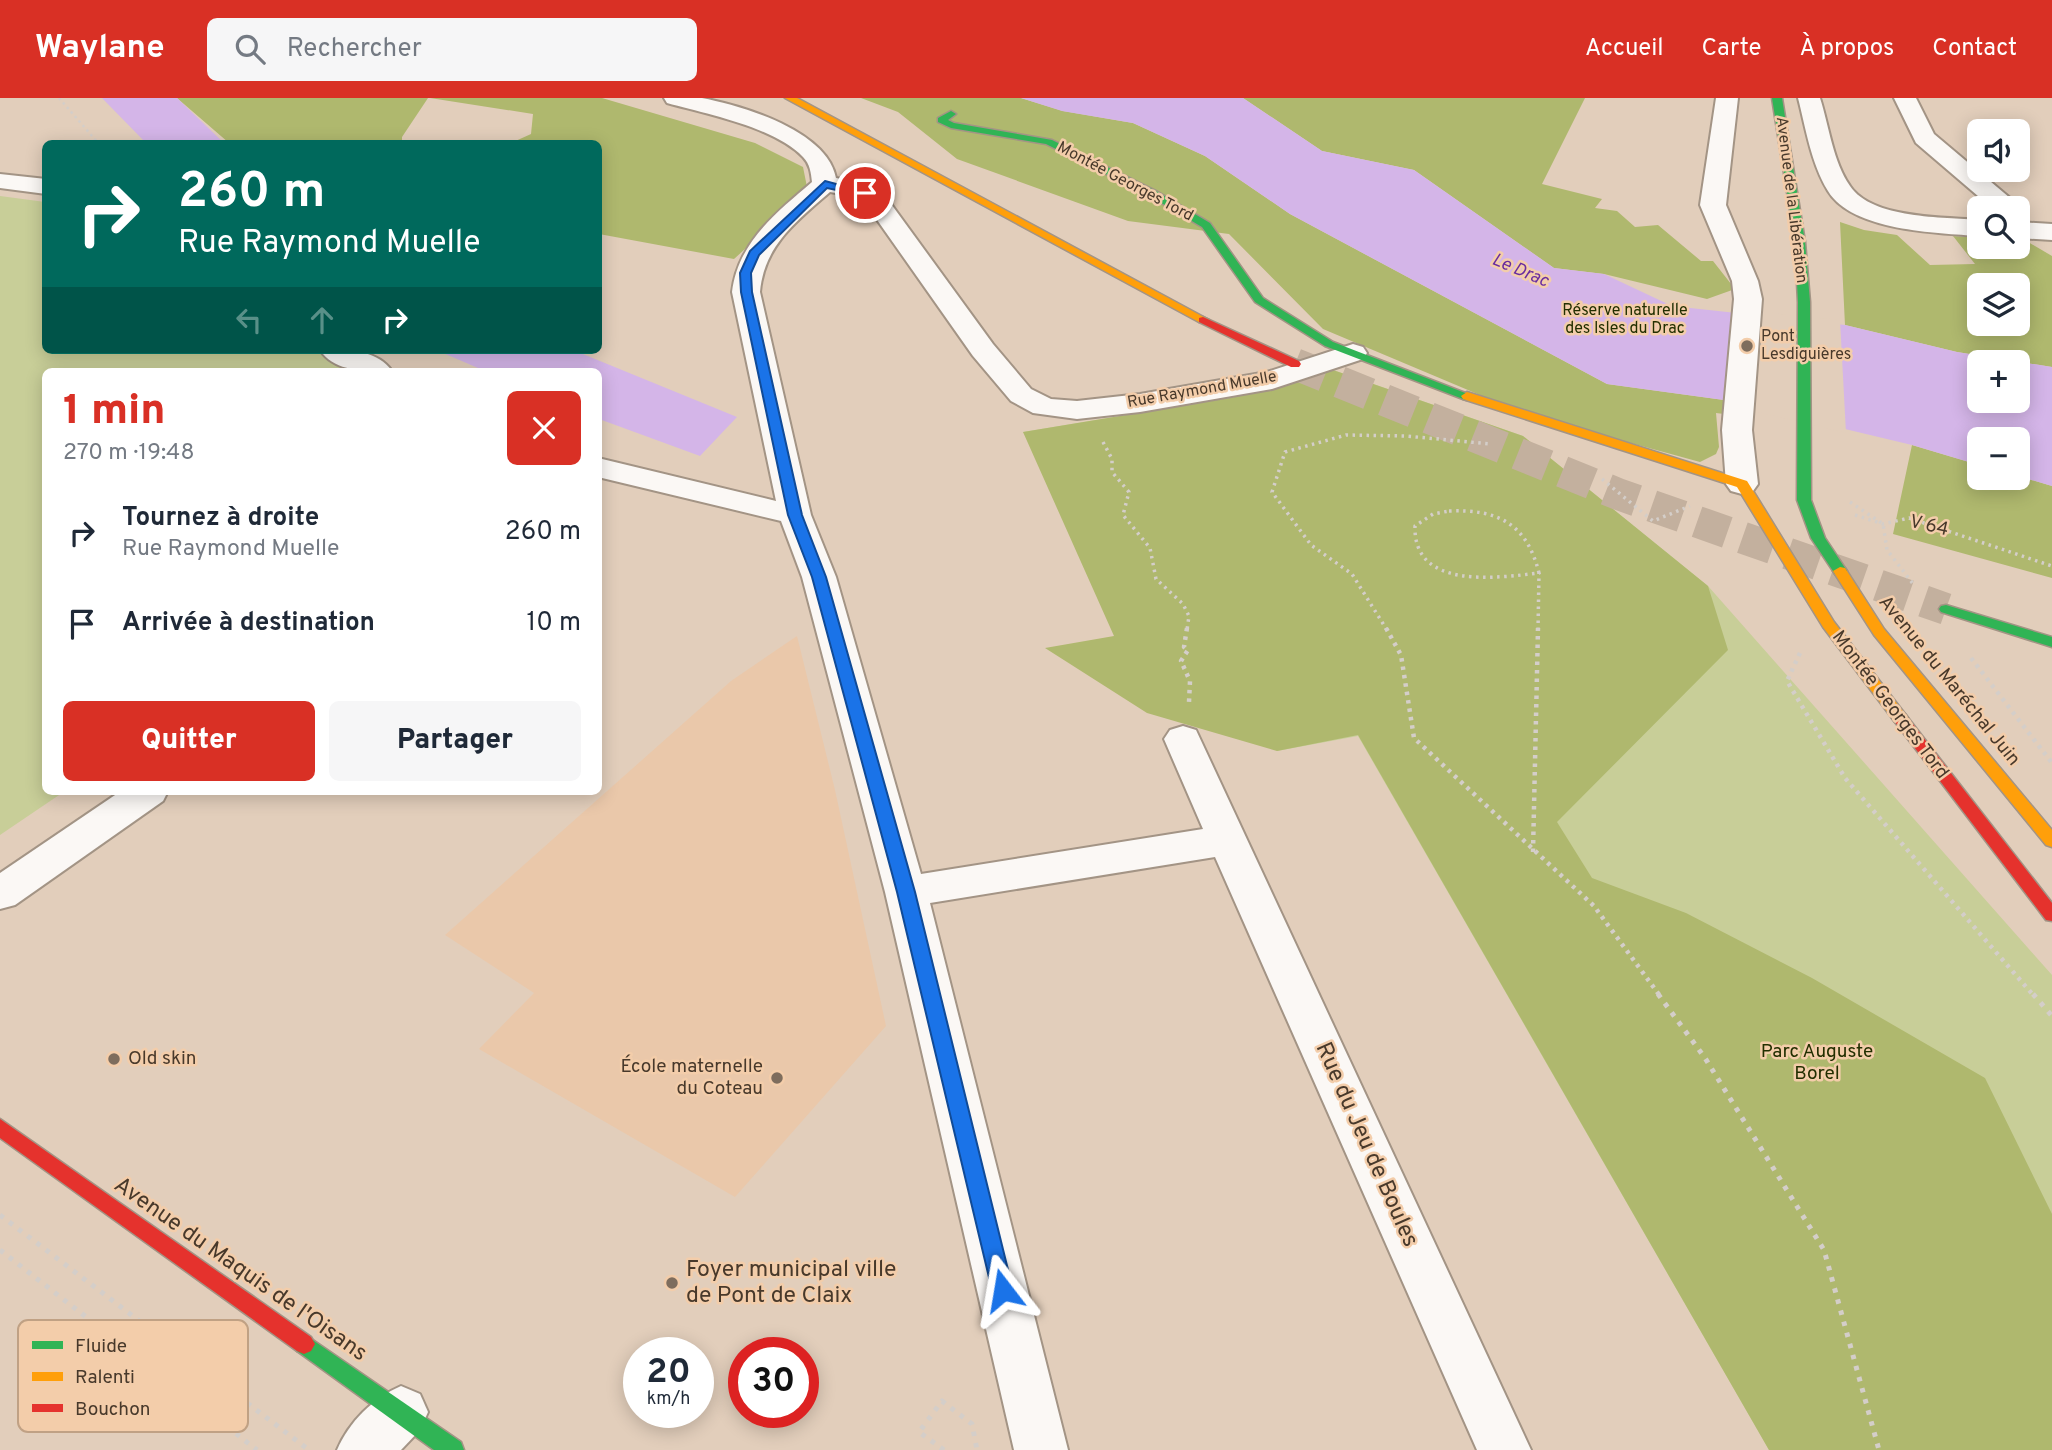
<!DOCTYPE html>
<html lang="fr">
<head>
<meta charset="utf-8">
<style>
  body { margin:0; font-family:Overpass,sans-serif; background:#f6f6f7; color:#1f2937; height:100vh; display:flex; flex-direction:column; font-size:26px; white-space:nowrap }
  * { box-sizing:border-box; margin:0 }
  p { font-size:23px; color:#747a83 }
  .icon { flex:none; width:38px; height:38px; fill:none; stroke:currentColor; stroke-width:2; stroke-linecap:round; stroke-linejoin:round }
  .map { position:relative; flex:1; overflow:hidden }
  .side { position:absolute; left:42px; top:270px; width:560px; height:427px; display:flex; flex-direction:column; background:#fff; border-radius:10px; box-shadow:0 4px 18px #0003 }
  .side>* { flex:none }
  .banner { position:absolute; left:42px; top:42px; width:560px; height:214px; border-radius:10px; box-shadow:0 4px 18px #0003; background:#00695c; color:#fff; overflow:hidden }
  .fabs { position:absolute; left:1967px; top:21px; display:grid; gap:14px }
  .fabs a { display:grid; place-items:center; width:63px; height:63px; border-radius:10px; background:#fff; box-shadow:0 4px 18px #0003; font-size:35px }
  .speed { position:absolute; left:623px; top:1239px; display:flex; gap:14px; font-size:35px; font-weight:700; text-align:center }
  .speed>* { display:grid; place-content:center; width:91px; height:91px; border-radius:50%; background:#fff; box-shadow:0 4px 18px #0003; line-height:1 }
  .speed small { font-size:18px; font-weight:400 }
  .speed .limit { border:10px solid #d22; background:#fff; color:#111 }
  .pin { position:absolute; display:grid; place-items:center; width:60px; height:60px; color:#fff; margin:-30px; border:4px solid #fff; border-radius:50%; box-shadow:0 2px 7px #0007 }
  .me { position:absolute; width:77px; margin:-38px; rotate:346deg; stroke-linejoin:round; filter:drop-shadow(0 0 5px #0008) }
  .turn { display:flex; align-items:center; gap:24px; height:147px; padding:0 21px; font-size:32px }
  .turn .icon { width:91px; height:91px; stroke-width:2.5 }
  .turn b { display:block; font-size:49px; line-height:60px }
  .lanes { display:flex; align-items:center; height:66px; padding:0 21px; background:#0003; justify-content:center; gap:35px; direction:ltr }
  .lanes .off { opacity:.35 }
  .round { display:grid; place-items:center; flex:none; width:74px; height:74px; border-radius:10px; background:#f6f6f7 }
  .headline { display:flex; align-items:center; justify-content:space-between; height:119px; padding:0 21px }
  h1 { font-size:42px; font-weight:800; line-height:52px; color:#d93025 }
  .cta { display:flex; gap:14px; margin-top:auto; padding:14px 21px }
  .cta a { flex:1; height:80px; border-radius:10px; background:#d93025; color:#fff; font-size:28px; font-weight:800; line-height:80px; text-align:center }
  .cta a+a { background:#f6f6f7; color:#1f2937 }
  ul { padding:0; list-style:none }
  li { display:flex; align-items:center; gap:21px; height:91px; padding:0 21px }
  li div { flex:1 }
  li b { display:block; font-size:26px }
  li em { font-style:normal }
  header { display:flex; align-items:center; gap:42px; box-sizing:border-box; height:98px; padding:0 35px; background:#d93025; color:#fff }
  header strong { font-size:33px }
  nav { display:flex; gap:38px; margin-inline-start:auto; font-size:24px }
  .search { width:490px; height:63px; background:#f6f6f7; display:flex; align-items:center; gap:18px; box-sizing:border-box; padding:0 24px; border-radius:10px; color:#747a83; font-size:26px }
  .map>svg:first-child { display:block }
  .built { fill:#eac8aa }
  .green { fill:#c8ce98 }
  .forest { fill:#afb86e; fill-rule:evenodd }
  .water { fill:#d4b5e8; fill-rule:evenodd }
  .pier { fill:#e2cebb }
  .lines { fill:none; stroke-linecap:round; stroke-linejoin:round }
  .highway-tunnel { stroke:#c3b09e; stroke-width:32; stroke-dasharray:32 16; stroke-linecap:butt }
  .street-casing { stroke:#a39485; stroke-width:4 }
  .fast-casing { stroke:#a39485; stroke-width:3 }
  .slow-casing { stroke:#a39485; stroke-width:3 }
  .jam-casing { stroke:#a39485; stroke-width:3 }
  .path-far3 { stroke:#d4cec9; stroke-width:2.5; stroke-dasharray:2.5 3.5; stroke-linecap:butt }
  .path-far2 { stroke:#d4cec9; stroke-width:3.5; stroke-dasharray:2.5 4.5; stroke-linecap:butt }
  .path-far1 { stroke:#d4cec9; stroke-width:4.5; stroke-dasharray:3.5 5; stroke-linecap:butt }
  .path { stroke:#d4cec9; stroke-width:5; stroke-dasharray:4.5 7; stroke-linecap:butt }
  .street { fill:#fbf8f5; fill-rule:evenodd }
  .fast { fill:#30b455; fill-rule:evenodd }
  .slow { fill:#ff9f0a; fill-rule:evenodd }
  .jam { fill:#e5322d; fill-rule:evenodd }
  .route { fill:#1a73e8; stroke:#114b97; stroke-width:2 }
  .poi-dot { fill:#7e6d5d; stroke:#f3cdaa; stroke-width:2.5 }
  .labels { text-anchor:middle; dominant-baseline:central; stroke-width:5; stroke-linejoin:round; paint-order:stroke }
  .far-street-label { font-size:16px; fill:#48392b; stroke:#f3cdaa }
  .far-park-label { font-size:16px; fill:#222f00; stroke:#f3cdaa }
  .far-poi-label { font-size:16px; fill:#48392b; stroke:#f3cdaa; text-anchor:start }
  .far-water-label { font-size:18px; font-style:italic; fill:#692ca0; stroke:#f3cdaa }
  .street-label { font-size:19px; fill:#48392b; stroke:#f3cdaa }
  .park-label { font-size:19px; fill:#222f00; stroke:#f3cdaa }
  .poi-label { font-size:19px; fill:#48392b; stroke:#f3cdaa; text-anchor:start }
  .near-street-label { font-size:23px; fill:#48392b; stroke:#f3cdaa }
  .near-poi-label { font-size:23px; fill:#48392b; stroke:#f3cdaa; text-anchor:start }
  .key { fill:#f3cdaa; stroke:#c0a184; stroke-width:2 }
  .key-label { font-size:19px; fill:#48392b }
</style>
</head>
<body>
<header>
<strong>Waylane</strong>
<div class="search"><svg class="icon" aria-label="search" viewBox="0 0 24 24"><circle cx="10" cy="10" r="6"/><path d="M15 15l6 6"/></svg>Rechercher</div>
<nav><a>Accueil</a><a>Carte</a><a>À propos</a><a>Contact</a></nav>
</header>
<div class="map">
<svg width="2052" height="1352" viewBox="0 0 2052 1352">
  <rect width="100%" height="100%" fill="#e2cebb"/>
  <!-- built -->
  <path class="built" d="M797,538L835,692L886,928L735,1099L479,951L534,895L445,837L731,583Z"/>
  <!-- green -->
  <g class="green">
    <path d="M0,98L45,104L46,252H317L353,273H46V693H65L0,737Z"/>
    <path d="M1333,272L1523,338L1708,488L2052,877V1352H1769L1358,638L1277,653L1023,334L1235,299Z"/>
  </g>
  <!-- forest -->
  <g class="forest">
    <path d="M177,0H428L402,39V46L229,45Z"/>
    <path d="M430,0H602L755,45L803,69L808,94L734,161L599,136L598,46L511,45L531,36L533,16Z"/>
    <path d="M861,0H1021L1063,13L1133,25L1205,58L1290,116L1607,286L1724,302V316L1716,315L1719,349L1716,356L1700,364L1525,316L1323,231L1229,136L1128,123L957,61L898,14Z"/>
    <path d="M1243,0H1585L1542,86L1602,101L1595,110L1617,113L1635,129L1658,127L1701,163H1713L1735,191L1707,201L1604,176L1554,170L1414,72L1322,53Z"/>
    <path d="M1840,124L1864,132L1897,137L1930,167L1975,166L1953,138L1979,140V149H2018V143L2028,144L2052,158V269L1957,254L1845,227ZM1979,187H2018V226H1979Z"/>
    <path d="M1333,272L1523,338L1708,488L1728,552L1557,724L1592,780L1686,815L1812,880L1985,980L2052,1116V1352H1769L1358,637L1277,653L1147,615L1045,550L1114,538L1023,334L1235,299Z"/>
    <path d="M1912,347L1979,367V380L2018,378L2052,388V480L1893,436Z"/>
  </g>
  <!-- water -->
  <g class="water">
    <path d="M102,0H177L224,45H146Z"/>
    <path d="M1021,0H1243L1322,53L1414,72L1554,170L1604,176L1672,208L1845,227L1957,254L2052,269V388L2018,378V341H1979V367L1912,347L1724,302L1607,286L1290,116L1205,58L1133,25L1062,13ZM1979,264H2018V303H1979Z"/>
    <path d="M436,252H573L737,319L700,358L599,321L598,273H485Z"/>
  </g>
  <!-- pier -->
  <path class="pier" d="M1733,211L1840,222L1846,335L1724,306Z"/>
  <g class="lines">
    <!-- highway-tunnel -->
    <path class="highway-tunnel" d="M1295,266L1618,396L1946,511"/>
    <defs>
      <g id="street">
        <path d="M664,0C676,0 690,0 702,0C744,8 827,33 836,80L863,85L886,99L993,246L1031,291L1051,301L1077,303L1140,296L1267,274L1353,246L1363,249L1367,255L1363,261L1272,291L1140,314L1077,321L1033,315L1011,303L973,258L868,109L847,97L830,94C797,123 764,147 760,194L811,417L836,479L921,776L1203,731L1164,641L1170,632L1183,628L1196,632L1531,1352H1477L1215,759L930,805L1068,1352H1014L885,794L802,479L781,423L598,379V360L776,403L732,194C738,144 776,115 812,84C811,75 810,66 803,59C774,29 707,16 667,5Z"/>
        <path d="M1716,0H1738L1726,107L1758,183L1762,201L1752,332L1758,386L1753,393L1742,396L1731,393L1726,386L1722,332L1734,201L1732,183L1700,107Z"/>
        <path d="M1798,0H1820C1829,28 1833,64 1850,88C1872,121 1944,119 1979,122V138C1937,135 1852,133 1828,93C1811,65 1806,31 1798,0Z"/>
        <path d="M1894,0H1916L1934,36L2016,105L2020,110L2018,113V110H1992L1916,45Z"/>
        <path d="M0,76L46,81V96L0,90Z"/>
        <path d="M2018,124L2052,126V142L2018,140Z"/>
        <path d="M320,252C344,252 376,250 392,273C367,273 335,275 320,252Z"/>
        <path d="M121,693H168L163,703L15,807L0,811V775Z"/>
        <path d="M401,1288L420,1296L428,1314L420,1332L401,1352H337C349,1324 373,1300 401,1288Z"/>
      </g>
      <g id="fast">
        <path d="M1772,0H1782L1805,144L1810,204L1811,402L1825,440L1847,473L1840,477L1835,476L1811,440L1797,402L1798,204L1795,144Z"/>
        <path d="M951,13L956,16L948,22L954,25L1052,42L1156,93L1210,125L1263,200L1333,244L1473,298L1467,302L1463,301L1325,248L1255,204L1202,129L1148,97L1046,46L951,30L938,24V20Z"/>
        <path d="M1946,507L2052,539V549L1941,514L1939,511L1941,508Z"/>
        <path d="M304,1236L461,1344L464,1352H434L297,1253L293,1246L297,1239Z"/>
      </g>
      <g id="slow">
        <path d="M785,0H797L1209,222L1199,224Z"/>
        <path d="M1467,294L1747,383L1834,524L1905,616L1908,620L1905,624H1895L1823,529L1737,389L1463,301L1461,298Z"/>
        <path d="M1840,469L1845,470L1884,531L2052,732V749L2046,747L1874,537L1833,473Z"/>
      </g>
      <g id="jam">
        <path d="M1203,219L1299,263L1301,266L1299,269H1291L1199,224V220Z"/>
        <path d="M1900,615L1905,616L2052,805V823L2046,822L1895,624L1892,620L1895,616Z"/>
        <path d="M0,1021L311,1239L315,1246L311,1253L304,1256L297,1253L0,1040Z"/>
      </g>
    </defs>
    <!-- street casing -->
    <use href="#street" class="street-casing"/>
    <!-- fast casing -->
    <use href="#fast" class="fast-casing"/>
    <!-- slow casing -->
    <use href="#slow" class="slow-casing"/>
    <!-- jam casing -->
    <use href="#jam" class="jam-casing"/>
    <!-- path-far3 -->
    <path class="path-far3" d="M59,0L99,46"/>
    <!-- path-far2 -->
    <g class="path-far2">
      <path d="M1103,344L1112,361V374L1129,394L1123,417L1150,450L1156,481L1183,506L1189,518L1187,532"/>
      <path d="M1602,381L1653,423L1690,408"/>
      <path d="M1850,404L1883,426L1887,452L1914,487"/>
      <path d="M1449,413C1498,411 1527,426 1539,475C1496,480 1413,492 1415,428L1433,416Z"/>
      <path d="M1855,417L1883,426L1909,420L2052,468"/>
      <path d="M1387,532L1352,476L1311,447L1272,394L1285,354L1346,337L1406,338L1491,346"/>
      <path d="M1538,532L1539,475"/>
    </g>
    <!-- path-far1 -->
    <g class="path-far1">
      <path d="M1187,530L1184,549L1188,552L1181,563L1190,583L1189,604"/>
      <path d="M1386,530L1401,557L1414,640L1594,808L1660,898"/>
      <path d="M1800,555L1787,583L1845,680L2034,898"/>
      <path d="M1971,560L2052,665"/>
      <path d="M1533,754L1538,530"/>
    </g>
    <!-- path -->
    <g class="path">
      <path d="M1658,896L1705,960L1824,1152L1879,1352"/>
      <path d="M2033,896L2052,918"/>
      <path d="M0,1117L309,1352"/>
      <path d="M0,1152L257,1352"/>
      <path d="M944,1352L919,1334L942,1303L972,1326L977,1352"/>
    </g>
    <!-- street -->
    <use href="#street" class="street"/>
    <!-- fast -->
    <use href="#fast" class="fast"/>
    <!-- slow -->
    <use href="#slow" class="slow"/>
    <!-- jam -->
    <use href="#jam" class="jam"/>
  </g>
  <!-- route -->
  <path class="route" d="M825,83L870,95L865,98L827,90L759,157L751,175L752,194L802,417L826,479L915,794L1013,1192L1010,1199L1003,1202L995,1199L992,1192L897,794L812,479L788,417L741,194L740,175L750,153Z"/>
  <!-- markers -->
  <g class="poi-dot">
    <circle cx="1747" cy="248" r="7"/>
    <circle cx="114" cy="961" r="7"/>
    <circle cx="777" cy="980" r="7"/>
    <circle cx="672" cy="1185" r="7"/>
  </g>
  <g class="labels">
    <!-- far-street labels -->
    <g class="far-street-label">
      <text transform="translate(1125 84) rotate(28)">Montée Georges Tord</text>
      <text transform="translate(1791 102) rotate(83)">Avenue de la Libération</text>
      <text transform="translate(1202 292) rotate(-10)">Rue Raymond Muelle</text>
    </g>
    <!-- far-park labels -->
    <g class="far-park-label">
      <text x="1625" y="213">Réserve naturelle<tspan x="1625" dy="18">des Isles du Drac</tspan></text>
    </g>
    <!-- far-poi labels -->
    <g class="far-poi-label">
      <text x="1761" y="239">Pont<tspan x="1761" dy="18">Lesdiguières</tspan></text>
    </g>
    <!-- far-water labels -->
    <g class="far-water-label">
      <text transform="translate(1520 173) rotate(23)">Le Drac</text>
    </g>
    <!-- street labels -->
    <g class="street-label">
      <text transform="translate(1929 428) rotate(13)">V 64</text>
      <text transform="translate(1949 583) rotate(51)">Avenue du Maréchal Juin</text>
      <text transform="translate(1890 607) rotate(53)">Montée Georges Tord</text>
    </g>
    <!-- park labels -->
    <g class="park-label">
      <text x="1817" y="954">Parc Auguste<tspan x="1817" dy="22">Borel</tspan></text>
    </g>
    <!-- poi labels -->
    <g class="poi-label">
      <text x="128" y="961">Old skin</text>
      <text x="763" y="969" text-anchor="end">École maternelle<tspan x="763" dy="22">du Coteau</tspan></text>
    </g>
    <!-- near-street labels -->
    <g class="near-street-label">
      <text transform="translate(1366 1047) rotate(66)">Rue du Jeu de Boules</text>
      <text transform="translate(240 1172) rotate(35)">Avenue du Maquis de l'Oisans</text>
    </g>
    <!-- near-poi labels -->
    <g class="near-poi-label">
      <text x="686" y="1172">Foyer municipal ville<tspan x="686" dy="26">de Pont de Claix</tspan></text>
    </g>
  </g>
  <!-- legend -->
  <rect x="18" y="1222" width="230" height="112" rx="10" class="key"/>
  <rect x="32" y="1243" width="31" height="8" fill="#30b455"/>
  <rect x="32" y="1274" width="31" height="9" fill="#ff9f0a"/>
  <rect x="32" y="1306" width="31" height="8" fill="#e5322d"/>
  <g class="key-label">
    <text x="75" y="1254">Fluide</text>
    <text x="75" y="1285">Ralenti</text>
    <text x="75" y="1317">Bouchon</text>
  </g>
</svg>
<div class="fabs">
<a><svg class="icon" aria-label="sound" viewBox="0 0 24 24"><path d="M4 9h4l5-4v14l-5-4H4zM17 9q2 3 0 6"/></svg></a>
<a><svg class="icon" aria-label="search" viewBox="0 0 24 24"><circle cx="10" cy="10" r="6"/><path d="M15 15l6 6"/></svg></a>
<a><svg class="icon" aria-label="layers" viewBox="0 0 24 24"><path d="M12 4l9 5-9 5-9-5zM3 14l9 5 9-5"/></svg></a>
<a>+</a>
<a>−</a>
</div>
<div class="speed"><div>20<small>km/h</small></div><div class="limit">30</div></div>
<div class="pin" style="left:865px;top:95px;background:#d93025"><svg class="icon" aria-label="arrive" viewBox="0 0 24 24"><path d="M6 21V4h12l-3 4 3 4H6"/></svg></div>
<svg class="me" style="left:1003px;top:1192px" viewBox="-20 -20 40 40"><path d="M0-17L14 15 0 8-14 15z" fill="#1a73e8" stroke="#fff" stroke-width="4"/></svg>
<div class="banner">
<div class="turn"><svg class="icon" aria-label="right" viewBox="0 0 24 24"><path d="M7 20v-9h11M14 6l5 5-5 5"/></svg><div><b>260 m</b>Rue Raymond Muelle</div></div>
<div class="lanes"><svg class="icon off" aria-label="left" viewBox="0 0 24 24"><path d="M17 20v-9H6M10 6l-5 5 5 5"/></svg><svg class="icon off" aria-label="ahead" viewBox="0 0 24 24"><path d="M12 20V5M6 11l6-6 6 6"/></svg><svg class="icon" aria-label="right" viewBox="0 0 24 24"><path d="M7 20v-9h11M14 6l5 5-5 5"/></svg></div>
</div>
<section class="side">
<div class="headline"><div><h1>1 min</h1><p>270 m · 19:48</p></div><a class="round" style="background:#d93025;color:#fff"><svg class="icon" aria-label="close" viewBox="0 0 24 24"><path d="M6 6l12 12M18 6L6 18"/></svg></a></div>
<ul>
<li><svg class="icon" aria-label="right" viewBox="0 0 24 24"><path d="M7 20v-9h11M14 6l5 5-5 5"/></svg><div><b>Tournez à droite</b><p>Rue Raymond Muelle</p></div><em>260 m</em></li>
<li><svg class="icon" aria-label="arrive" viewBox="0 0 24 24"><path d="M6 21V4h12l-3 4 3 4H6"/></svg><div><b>Arrivée à destination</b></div><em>10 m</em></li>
</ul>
<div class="cta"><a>Quitter</a><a>Partager</a></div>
</section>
</div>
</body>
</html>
